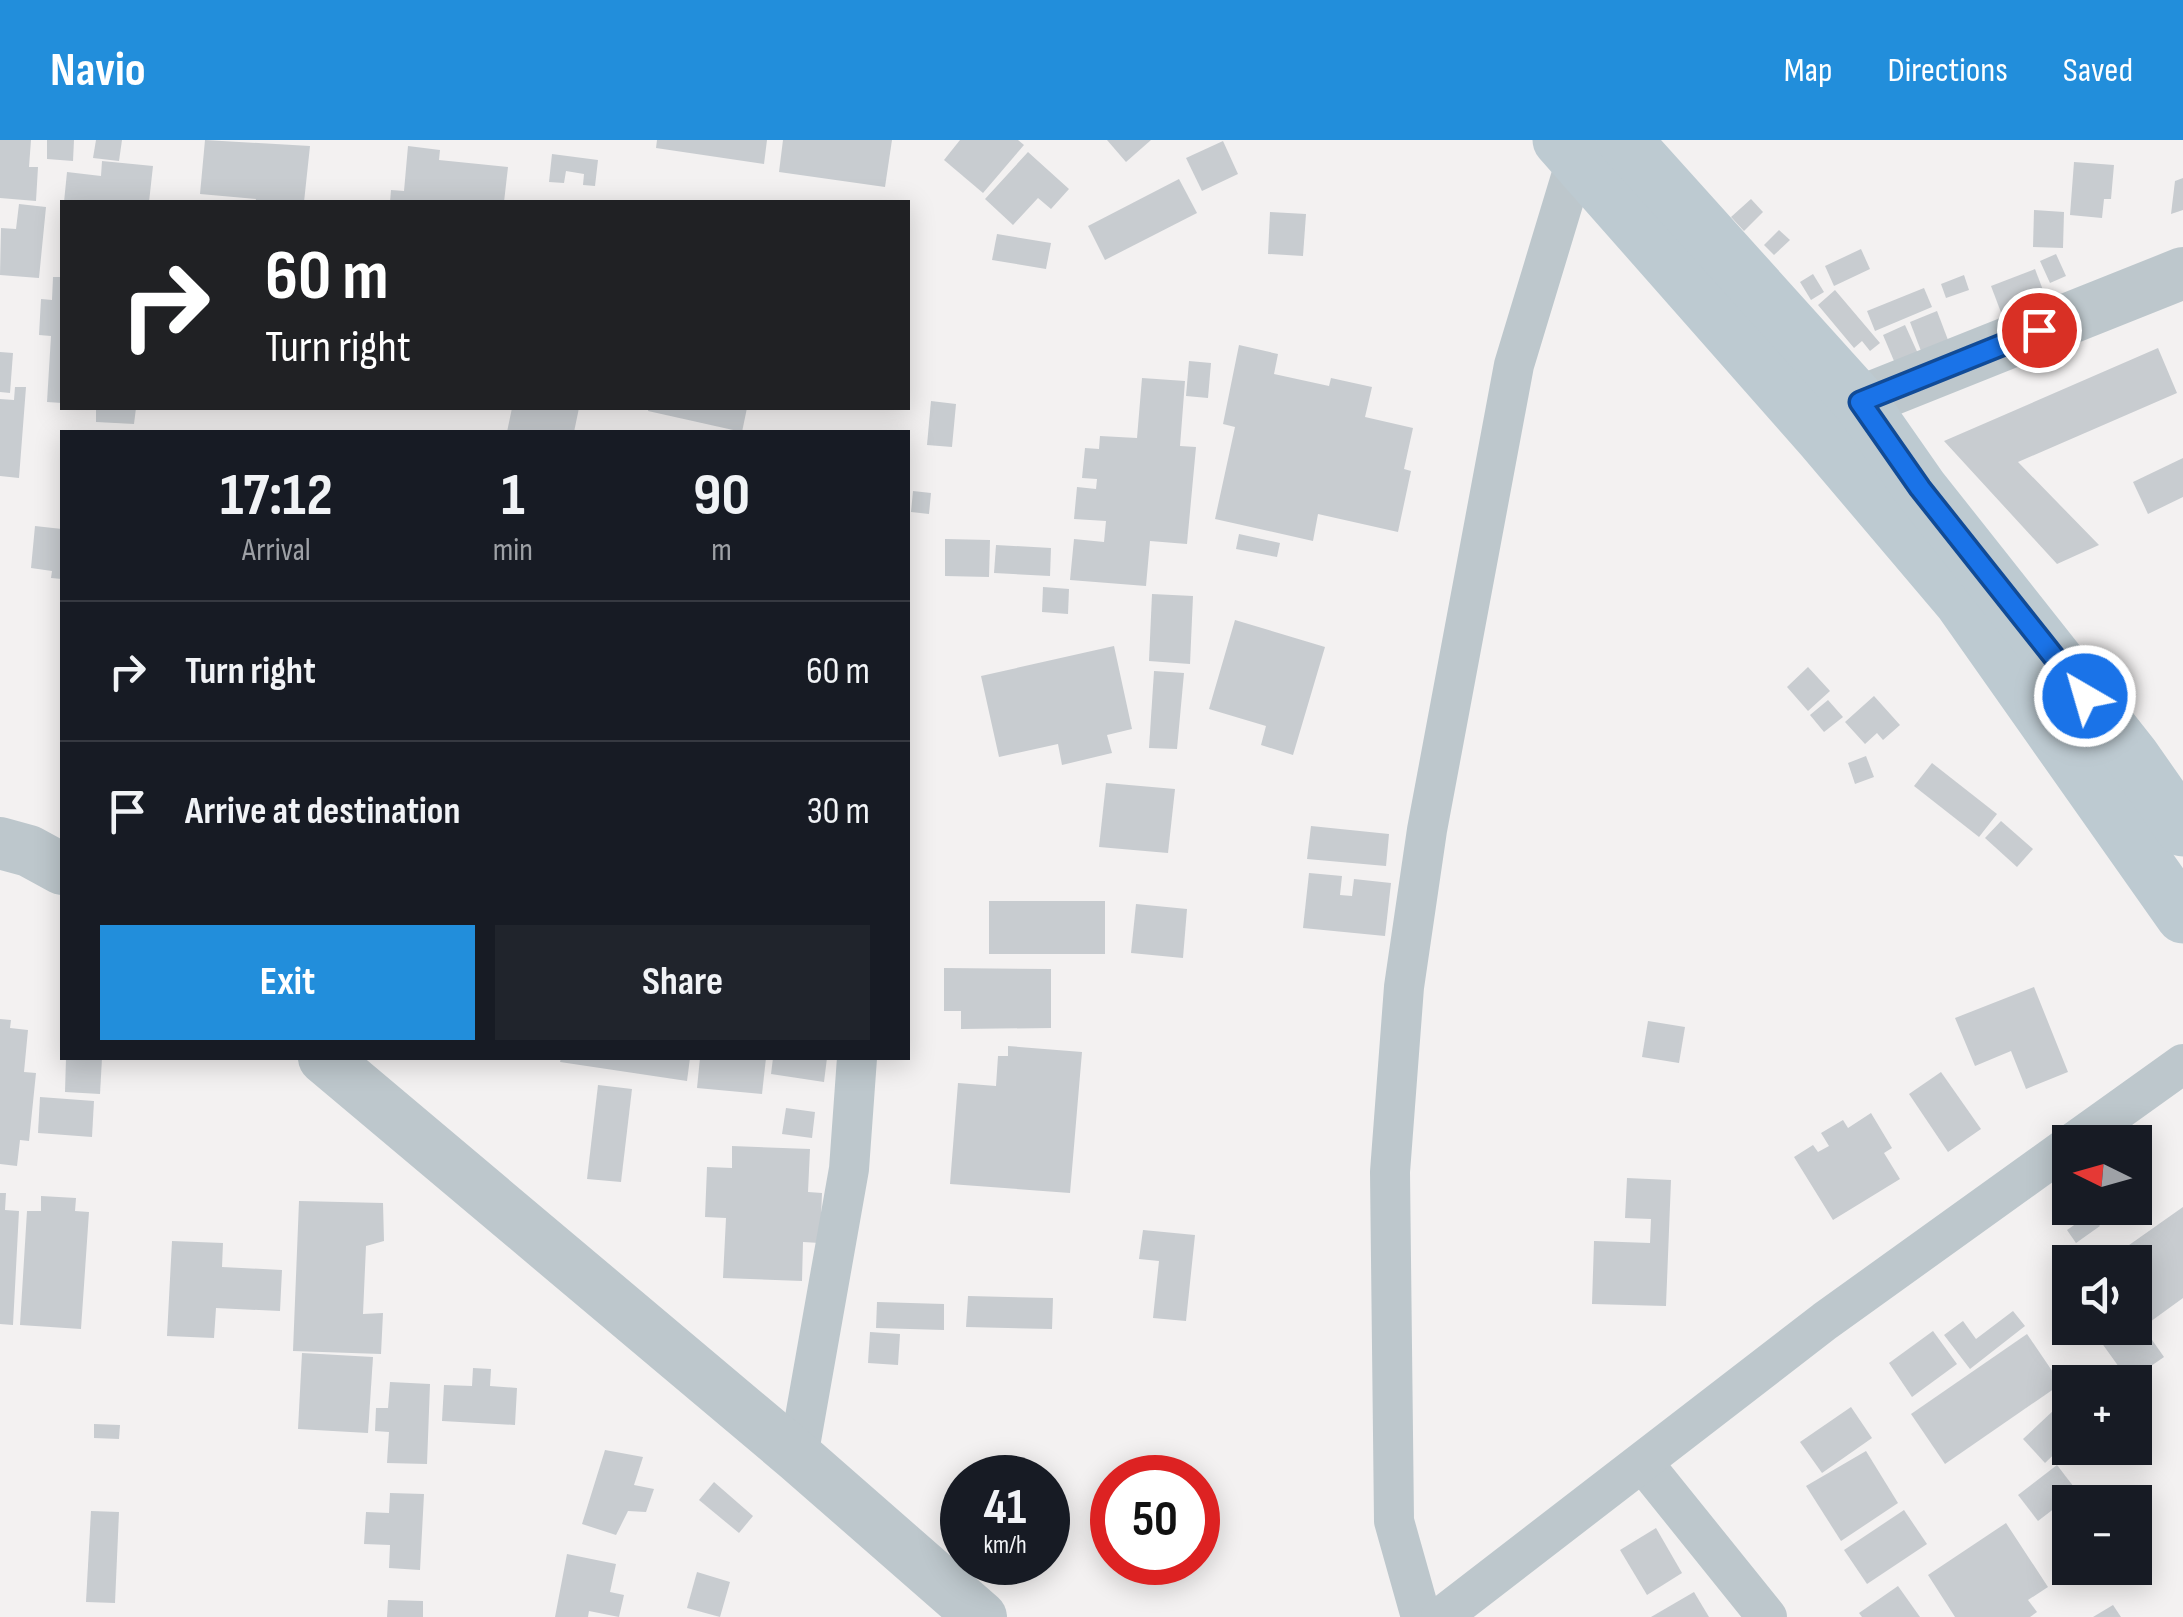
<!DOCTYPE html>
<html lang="en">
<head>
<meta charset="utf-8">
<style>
  body { margin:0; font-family:"Sofia Sans Condensed",sans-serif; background:#20242c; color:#f1f3f6; height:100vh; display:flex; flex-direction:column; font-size:38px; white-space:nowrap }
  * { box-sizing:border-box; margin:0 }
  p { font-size:32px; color:#9ea1a6 }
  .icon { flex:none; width:55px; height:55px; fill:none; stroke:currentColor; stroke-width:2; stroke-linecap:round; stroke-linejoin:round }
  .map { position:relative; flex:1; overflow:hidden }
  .drawer { position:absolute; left:60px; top:290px; width:850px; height:630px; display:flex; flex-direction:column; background:#171b24; border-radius:0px; box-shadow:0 5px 25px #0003 }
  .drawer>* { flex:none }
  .hud { position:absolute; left:60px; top:60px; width:850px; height:210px; border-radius:0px; box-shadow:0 5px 25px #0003; background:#202124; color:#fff; overflow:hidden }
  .needle { width:65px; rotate:275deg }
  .tools { position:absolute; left:2052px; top:985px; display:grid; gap:20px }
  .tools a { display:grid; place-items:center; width:100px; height:100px; border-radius:0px; background:#171b24; box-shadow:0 5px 25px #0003; font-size:50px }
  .speed { position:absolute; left:940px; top:1315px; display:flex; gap:20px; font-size:50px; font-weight:700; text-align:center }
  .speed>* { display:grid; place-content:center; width:130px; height:130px; border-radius:50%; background:#171b24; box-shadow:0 5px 25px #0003; line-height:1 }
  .speed small { font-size:25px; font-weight:400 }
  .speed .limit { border:15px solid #d22; background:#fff; color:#111 }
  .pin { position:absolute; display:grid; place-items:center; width:85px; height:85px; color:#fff; margin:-42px; border:5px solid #fff; border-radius:50%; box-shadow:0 2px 10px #0007 }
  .me { position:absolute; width:110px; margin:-55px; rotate:322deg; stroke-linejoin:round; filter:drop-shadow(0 0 8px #0008) }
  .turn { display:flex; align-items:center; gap:35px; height:210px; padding:0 40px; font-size:45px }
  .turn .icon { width:130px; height:130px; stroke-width:2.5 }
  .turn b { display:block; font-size:70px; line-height:85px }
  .eta { display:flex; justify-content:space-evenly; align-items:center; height:170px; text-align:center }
  .eta b { font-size:60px; font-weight:700; line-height:70px }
  .cta { display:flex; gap:20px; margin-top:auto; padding:20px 40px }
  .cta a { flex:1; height:115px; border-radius:0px; background:#228edb; color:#fff; font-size:40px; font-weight:700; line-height:115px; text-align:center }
  .cta a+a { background:#20242c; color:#f1f3f6 }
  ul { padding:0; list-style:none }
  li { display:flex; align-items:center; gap:30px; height:140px; padding:0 40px; border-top:2px solid #363941 }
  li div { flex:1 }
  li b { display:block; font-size:38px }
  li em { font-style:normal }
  header { display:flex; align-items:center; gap:60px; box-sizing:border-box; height:140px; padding:0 50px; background:#228edb; color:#fff }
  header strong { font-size:48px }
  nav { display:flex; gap:55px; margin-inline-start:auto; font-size:35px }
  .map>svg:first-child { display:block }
  .building { fill:#c8ccd0 }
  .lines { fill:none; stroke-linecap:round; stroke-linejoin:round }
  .minor { stroke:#bdc7cc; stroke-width:40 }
  .tertiary { stroke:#bdc7cc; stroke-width:52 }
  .secondary { stroke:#bdcad1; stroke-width:55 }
  .route-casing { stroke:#114b97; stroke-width:25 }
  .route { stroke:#1a73e8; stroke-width:18 }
</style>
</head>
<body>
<header>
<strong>Navio</strong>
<nav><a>Map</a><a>Directions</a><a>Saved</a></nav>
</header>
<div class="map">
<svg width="2183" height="1477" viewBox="0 0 2183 1477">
  <rect width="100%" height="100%" fill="#f3f1f1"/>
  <!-- building -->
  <g class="building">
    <path d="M0,0H31L29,27H38L36,61L0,58Z"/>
    <path d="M47,0H74L73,21L47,19Z"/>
    <path d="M96,0H122L119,21L93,18Z"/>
    <path d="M205,0L310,6L304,62H255L256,59L200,54Z"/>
    <path d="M657,0H767L764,24L656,8Z"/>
    <path d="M783,0H892L885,47L779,32Z"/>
    <path d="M960,0H1018L1024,5L983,53L944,20Z"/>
    <path d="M1107,0H1151L1126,22Z"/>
    <path d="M1223,1L1238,34L1202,51L1186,18Z"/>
    <path d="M408,6L440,10L439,20L508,27L504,62H390L391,50L404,51Z"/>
    <path d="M1028,12L1069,49L1051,69L1038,58L1013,85L985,59Z"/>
    <path d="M552,14L598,20L595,46L583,45L584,34L566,31L564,43L549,42Z"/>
    <path d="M102,21L153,26L149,62H64L67,32L101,36Z"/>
    <path d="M2074,22L2114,25L2111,59H2104L2102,78L2070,75Z"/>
    <path d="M2183,38V70L2171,74L2175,41Z"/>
    <path d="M1179,39L1197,73L1105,120L1088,86Z"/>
    <path d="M1751,59L1763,72L1744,91L1731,77Z"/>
    <path d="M19,64L46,67L39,138L0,135L1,88L16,89Z"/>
    <path d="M2034,70L2064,72L2063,108L2033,107Z"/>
    <path d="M1270,72L1306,74L1303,116L1268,114Z"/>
    <path d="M1779,90L1790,100L1774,115L1764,105Z"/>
    <path d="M997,94L1051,103L1046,129L992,120Z"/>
    <path d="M1861,109L1870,129L1834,146L1825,126Z"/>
    <path d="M2056,114L2066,136L2050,143L2040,121Z"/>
    <path d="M2035,129L2046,158L2002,175L1991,146Z"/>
    <path d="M1813,134L1824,152L1811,160L1800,142Z"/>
    <path d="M1964,135L1969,150L1946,158L1941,144Z"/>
    <path d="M53,137H62V263L47,262L51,196L39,195L41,159L52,160Z"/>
    <path d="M1924,148L1932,167L1875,191L1867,171Z"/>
    <path d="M1835,150L1880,203L1870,211L1862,201L1854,208L1818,165Z"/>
    <path d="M1937,171L1948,200L1921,211L1910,182Z"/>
    <path d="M1905,185L1920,218L1897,228L1883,195Z"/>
    <path d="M1239,205L1278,214L1274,234L1329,246L1331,238L1372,247L1365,277L1413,288L1404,329L1411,331L1398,392L1318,374L1313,401L1215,379L1235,287L1223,284Z"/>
    <path d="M2158,208L2177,253L2018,322L2099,405L2057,424L1944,301Z"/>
    <path d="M0,212L13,213L10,253L0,252Z"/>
    <path d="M1189,221L1211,223L1208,258L1186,256Z"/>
    <path d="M1142,238L1185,241L1180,306L1196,307L1187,404L1150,401L1146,446L1070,440L1074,399L1104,402L1106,381L1074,379L1077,347L1096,349L1097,339L1082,338L1085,308L1099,309L1100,296L1137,298Z"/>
    <path d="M15,247H26L19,338L0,336V259L14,260Z"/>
    <path d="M931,261L956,264L952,307L927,305Z"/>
    <path d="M96,268H136L134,284L96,282Z"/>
    <path d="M512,268H579L574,292H507Z"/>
    <path d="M649,268H747L742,292L648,271Z"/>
    <path d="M2183,318V357L2148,374L2133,342Z"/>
    <path d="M913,351L931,353L929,374L911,372Z"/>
    <path d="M35,386L62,389V439L51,438L52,431L31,428Z"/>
    <path d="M1239,394L1280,403L1277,417L1236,409Z"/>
    <path d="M945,399L990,400L989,437L945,436Z"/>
    <path d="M996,405L1051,408L1050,436L994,433Z"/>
    <path d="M1043,447L1069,449L1068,474L1042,472Z"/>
    <path d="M1152,454L1193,456L1190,524L1149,521Z"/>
    <path d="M1235,480L1325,507L1293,615L1261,605L1266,586L1209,569Z"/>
    <path d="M1114,506L1132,589L1107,595L1112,613L1062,625L1058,604L999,617L981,536Z"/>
    <path d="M1808,527L1830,551L1808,571L1787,547Z"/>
    <path d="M1154,531L1184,533L1177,609L1149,608Z"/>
    <path d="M1874,556L1900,585L1883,600L1877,593L1865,604L1845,582Z"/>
    <path d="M1828,560L1843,577L1824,592L1810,575Z"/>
    <path d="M1866,616L1874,637L1855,644L1848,623Z"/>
    <path d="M1932,623L1997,674L1979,697L1914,646Z"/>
    <path d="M1106,643L1175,649L1168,713L1099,707Z"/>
    <path d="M2001,681L2033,709L2017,727L1985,698Z"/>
    <path d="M1311,686L1389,694L1386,726L1307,719Z"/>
    <path d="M1309,733L1342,736L1340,755L1352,756L1354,739L1391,743L1385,796L1303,788Z"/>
    <rect x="989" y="761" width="116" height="53"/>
    <path d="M1136,764L1187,769L1183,818L1131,813Z"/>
    <path d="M944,828L1051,829V888L961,889V871H944Z"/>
    <path d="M2034,847L2068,932L2026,949L2011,911L1975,926L1955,878Z"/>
    <path d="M0,879L11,880L10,888L28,890L24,932L36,933L29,1001L20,1000L17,1026L0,1024Z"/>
    <path d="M1648,881L1685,887L1679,923L1642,917Z"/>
    <path d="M1008,906L1082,912L1070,1053L950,1044L958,943L996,946L998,916H1008Z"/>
    <path d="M66,918H102L100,954L65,952Z"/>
    <path d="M561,918H690L687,941L560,922Z"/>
    <path d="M700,918H766L762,954L697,948Z"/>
    <path d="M773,918H827L824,942L771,934Z"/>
    <path d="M1941,932L1981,989L1948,1012L1909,954Z"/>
    <path d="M598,945L632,949L621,1042L587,1039Z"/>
    <path d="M40,957L94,961L92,997L38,993Z"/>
    <path d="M786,968L815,972L812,998L782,994Z"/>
    <path d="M1871,973L1892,1008L1884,1013L1900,1039L1833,1080L1794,1017L1813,1005L1818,1012L1829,1006L1821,993L1843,980L1848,988Z"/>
    <path d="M732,1006L810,1009L808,1052L822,1053L820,1103L803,1102L802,1141L723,1138L726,1078L705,1077L707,1027L732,1028Z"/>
    <path d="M1627,1038L1671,1040L1666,1166L1592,1164L1594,1101L1650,1103L1651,1079L1625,1078Z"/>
    <path d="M0,1053H6L5,1070L19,1071L13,1185L0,1184Z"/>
    <path d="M41,1056L76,1058L75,1071L89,1072L81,1189L20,1185L27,1071H41Z"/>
    <path d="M299,1061L383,1063L384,1101L366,1106L363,1174L383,1173L381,1214L293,1211Z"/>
    <path d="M2183,1067V1158L2143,1187L2164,1217L2129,1241L2091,1188H2135V1122H2105Z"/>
    <path d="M2090,1074L2100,1086L2076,1103L2067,1090Z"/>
    <path d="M1143,1090L1195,1095L1186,1181L1153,1178L1159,1121L1139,1119Z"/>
    <path d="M172,1101L223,1103L222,1127L282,1130L280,1171L216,1168L214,1198L167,1196Z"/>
    <path d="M968,1156L1053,1158L1052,1189L966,1187Z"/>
    <path d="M877,1162L944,1164V1190L876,1188Z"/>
    <path d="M2013,1171L2025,1186L1970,1229L1944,1195L1963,1181L1976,1199Z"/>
    <path d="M1933,1191L1957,1224L1912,1257L1889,1223Z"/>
    <path d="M870,1192L900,1194L898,1225L868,1223Z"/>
    <path d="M2027,1194L2061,1244L1945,1324L1911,1274Z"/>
    <path d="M302,1213L373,1217L368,1293L298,1289Z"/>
    <path d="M473,1228L491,1229L490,1246L517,1248L515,1285L442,1281L444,1245L472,1246Z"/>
    <path d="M390,1242L430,1244L427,1324L387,1323L389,1292L375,1291L376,1268H388Z"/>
    <path d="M2070,1255V1299L2045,1323L2023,1299Z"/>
    <path d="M1851,1267L1872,1298L1822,1333L1800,1302Z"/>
    <path d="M94,1284L120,1285L119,1299L94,1298Z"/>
    <path d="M605,1310L643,1317L634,1345L654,1349L646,1372L628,1371L616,1395L582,1384Z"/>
    <path d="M1866,1311L1898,1363L1841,1401L1806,1346Z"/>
    <path d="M2057,1325L2077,1351L2038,1381L2018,1355Z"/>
    <path d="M714,1342L753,1376L739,1393L699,1360Z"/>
    <path d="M390,1353L424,1354L420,1430L389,1428L390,1405L364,1404L366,1372L389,1373Z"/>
    <path d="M1904,1370L1927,1404L1867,1444L1844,1410Z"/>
    <path d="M91,1371L119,1372L115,1463L86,1462Z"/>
    <path d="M2006,1383L2048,1447L2028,1460L2037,1472L2030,1477H1955L1928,1435Z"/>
    <path d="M1656,1388L1682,1433L1647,1455L1620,1410Z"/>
    <path d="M567,1414L616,1424L610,1452L624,1455L619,1477L589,1471L588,1477H555Z"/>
    <path d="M697,1432L730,1442L720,1477L687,1468Z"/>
    <path d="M1898,1446L1920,1477H1862L1859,1473Z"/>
    <path d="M1694,1452L1709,1477H1651Z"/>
    <path d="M388,1460L423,1461V1477H387Z"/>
    <path d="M2113,1465L2121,1477H2093Z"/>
  </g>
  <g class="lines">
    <!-- minor -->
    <g class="minor">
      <path d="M2074,1002L2183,924"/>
      <path d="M798,1317L849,1029L857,918"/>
      <path d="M1643,1323L1767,1477"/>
      <path d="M1421,1477L1394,1381L1390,1032L1404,847L1427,690L1514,225L1577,17"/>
      <path d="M1441,1477L1825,1181L2070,1005"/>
    </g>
    <!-- tertiary -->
    <g class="tertiary">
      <path d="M1825,282L1860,262L2183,133"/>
      <path d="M0,703L29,711L62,729"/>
      <path d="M324,918L798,1317L981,1477"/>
    </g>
    <!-- secondary -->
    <g class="secondary">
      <path d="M1560,0L1822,297L1961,461L2183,776"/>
      <path d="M1624,0L1860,262L1920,348L2132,616L2183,689"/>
    </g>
  </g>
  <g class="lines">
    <defs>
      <path id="route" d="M2039,190L1860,262L1920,348L2085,556"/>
    </defs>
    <!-- route casing -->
    <use href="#route" class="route-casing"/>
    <!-- route -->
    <use href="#route" class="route"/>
  </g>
</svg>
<div class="tools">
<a><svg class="needle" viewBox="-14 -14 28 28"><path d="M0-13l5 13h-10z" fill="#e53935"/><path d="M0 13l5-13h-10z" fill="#9ea1a6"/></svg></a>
<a><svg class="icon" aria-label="sound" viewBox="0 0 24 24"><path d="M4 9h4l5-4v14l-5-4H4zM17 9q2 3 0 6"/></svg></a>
<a>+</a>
<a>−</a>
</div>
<div class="speed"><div>41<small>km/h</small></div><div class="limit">50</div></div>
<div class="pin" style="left:2039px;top:190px;background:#d93025"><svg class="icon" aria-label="arrive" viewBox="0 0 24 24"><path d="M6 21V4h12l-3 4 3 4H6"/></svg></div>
<svg class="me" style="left:2085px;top:556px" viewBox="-20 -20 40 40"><circle r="17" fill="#1a73e8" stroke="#fff" stroke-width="3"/><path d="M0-11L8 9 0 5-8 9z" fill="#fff"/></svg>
<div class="hud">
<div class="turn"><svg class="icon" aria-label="right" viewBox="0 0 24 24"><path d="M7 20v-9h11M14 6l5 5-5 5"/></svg><div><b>60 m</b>Turn right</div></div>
</div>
<section class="drawer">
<div class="eta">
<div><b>17:12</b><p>Arrival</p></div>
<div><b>1</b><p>min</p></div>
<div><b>90</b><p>m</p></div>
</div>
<ul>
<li><svg class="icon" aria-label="right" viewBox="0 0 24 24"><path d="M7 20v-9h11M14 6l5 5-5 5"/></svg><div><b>Turn right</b></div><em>60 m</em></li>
<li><svg class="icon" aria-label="arrive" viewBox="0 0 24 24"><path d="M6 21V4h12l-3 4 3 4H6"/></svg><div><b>Arrive at destination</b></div><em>30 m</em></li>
</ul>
<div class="cta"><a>Exit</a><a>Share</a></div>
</section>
</div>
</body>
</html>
